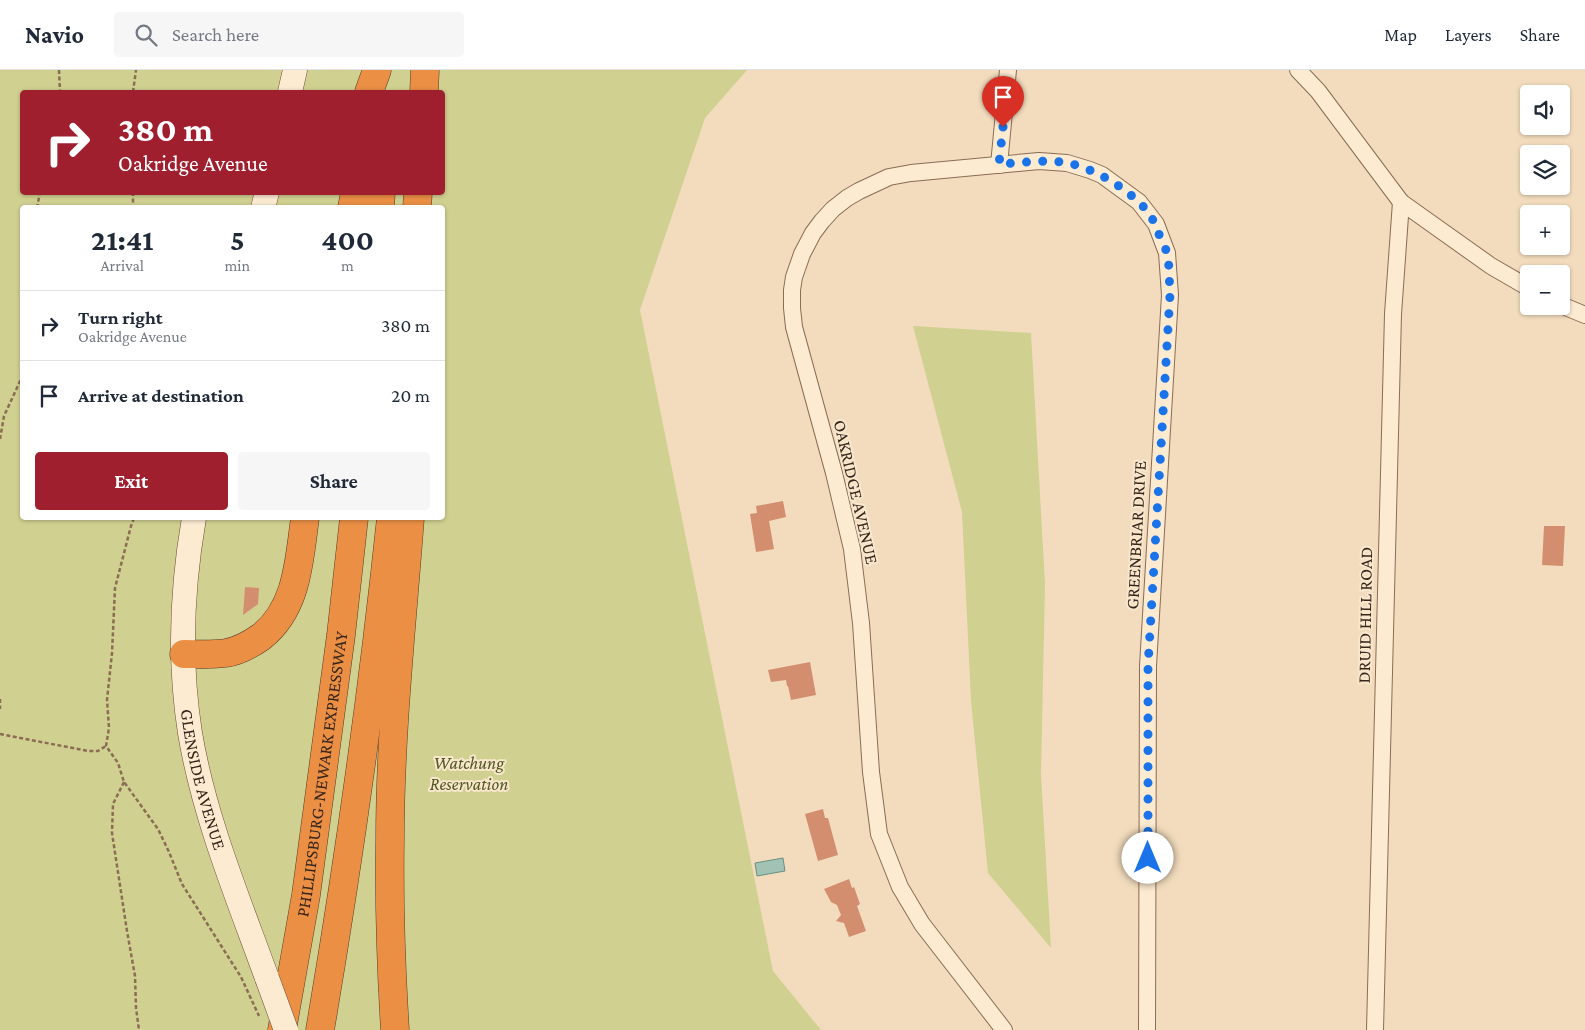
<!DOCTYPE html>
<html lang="en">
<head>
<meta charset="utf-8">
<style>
  body { margin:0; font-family:"Crimson Pro",serif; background:#f6f6f7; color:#1f2937; height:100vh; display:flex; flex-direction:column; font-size:19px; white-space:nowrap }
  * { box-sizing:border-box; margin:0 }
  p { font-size:16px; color:#747a83 }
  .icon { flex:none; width:28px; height:28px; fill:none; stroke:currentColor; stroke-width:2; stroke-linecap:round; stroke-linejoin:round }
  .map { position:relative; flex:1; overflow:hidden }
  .drawer { position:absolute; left:20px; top:135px; width:425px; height:315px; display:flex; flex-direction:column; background:#fff; border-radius:5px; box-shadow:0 1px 4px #0004 }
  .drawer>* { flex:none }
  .top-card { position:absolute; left:20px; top:20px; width:425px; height:105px; border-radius:5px; box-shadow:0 1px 4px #0004; background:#9f1f2e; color:#fff; overflow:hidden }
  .buttons { position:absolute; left:1520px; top:15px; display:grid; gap:10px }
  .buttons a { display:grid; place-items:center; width:50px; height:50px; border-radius:5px; background:#fff; box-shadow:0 1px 4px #0004; font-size:25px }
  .pin { position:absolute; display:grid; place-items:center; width:42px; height:42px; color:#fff; margin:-51px -21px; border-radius:50% 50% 50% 0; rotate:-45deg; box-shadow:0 0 5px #0007 }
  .pin .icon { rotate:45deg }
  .me { position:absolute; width:55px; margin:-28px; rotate:0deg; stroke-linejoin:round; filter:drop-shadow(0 0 4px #0008) }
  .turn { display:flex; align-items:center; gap:18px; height:105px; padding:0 15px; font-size:22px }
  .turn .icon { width:65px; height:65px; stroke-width:2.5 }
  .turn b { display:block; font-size:35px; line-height:42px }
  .eta { display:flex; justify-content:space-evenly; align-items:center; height:85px; text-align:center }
  .eta b { font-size:30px; font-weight:700; line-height:35px }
  .button { display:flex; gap:10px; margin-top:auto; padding:10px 15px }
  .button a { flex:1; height:58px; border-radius:5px; background:#9f1f2e; color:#fff; font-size:20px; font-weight:700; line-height:58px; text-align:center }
  .button a+a { background:#f6f6f7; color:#1f2937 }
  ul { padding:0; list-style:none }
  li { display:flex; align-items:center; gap:15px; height:70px; padding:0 15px; border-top:1px solid #e0e1e3 }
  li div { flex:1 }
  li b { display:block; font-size:19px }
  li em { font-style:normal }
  header { display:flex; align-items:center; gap:30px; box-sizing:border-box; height:70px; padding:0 25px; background:#fff; border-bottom:1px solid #e0e1e3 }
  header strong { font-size:24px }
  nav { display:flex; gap:28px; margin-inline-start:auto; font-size:18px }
  .search { width:350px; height:45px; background:#f6f6f7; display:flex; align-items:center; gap:12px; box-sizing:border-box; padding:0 18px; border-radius:5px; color:#747a83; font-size:19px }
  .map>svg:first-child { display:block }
  .green { fill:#d0d090; fill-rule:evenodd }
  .water { fill:#a1c2b5; stroke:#689182 }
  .building { fill:#d38e6f }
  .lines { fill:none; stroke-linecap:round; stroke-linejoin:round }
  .minor-casing { stroke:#8b6c54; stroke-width:18 }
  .secondary-casing { stroke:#6c4d38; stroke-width:25 }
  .motorway-casing { stroke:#583a29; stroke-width:29 }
  .path { stroke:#8b6c54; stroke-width:2.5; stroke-dasharray:4 2.5; stroke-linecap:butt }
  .minor { stroke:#fcead1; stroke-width:16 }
  .secondary { stroke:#fcead1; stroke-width:24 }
  .motorway { stroke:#ea8f44; stroke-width:28 }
  .secondary-bridge-casing { stroke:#6c4d38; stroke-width:25; stroke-linecap:butt }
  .secondary-bridge { stroke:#fcead1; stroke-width:24 }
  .route { stroke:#1a73e8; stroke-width:9; stroke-dasharray:0 16.2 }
  .labels { text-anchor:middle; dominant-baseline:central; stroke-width:4; stroke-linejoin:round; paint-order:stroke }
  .street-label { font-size:18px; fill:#39261b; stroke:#f8e7cd }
  .park-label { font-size:18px; font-style:italic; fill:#4f571f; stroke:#f8e7cd }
</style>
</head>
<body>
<header>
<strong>Navio</strong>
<div class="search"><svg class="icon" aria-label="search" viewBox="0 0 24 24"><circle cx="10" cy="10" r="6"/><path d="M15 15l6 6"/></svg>Search here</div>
<nav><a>Map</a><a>Layers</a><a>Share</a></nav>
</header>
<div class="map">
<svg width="1585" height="960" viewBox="0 0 1585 960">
  <rect width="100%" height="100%" fill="#f2dcbd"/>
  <!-- green -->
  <g class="green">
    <path d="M0,0H747L705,48L640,240L773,901L821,960H0ZM22,22H442V122H22ZM22,138H442V448H22Z"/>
    <path d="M913,256L1031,263L1045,514L1041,705L1051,878L988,803L971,631L962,442Z"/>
  </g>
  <!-- water -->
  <path class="water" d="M783,788L785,801L757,806L755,793Z"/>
  <!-- building -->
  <g class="building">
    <path d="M783,431L786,447L769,451L774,479L756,482L750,444L757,443L756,436Z"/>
    <path d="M1544,456H1565L1563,496L1542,495Z"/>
    <path d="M245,517L259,518L258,534L243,545Z"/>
    <path d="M810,592L816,625L791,630L788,616H787L786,610L771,612L768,600Z"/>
    <path d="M823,739L825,748H828L838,785L818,791L805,744Z"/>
    <path d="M849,809L852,818L854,817L860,834L857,836L866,861L849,867L844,853L836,851L841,845L837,835L831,832L824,819Z"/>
  </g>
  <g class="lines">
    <defs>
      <g id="minor">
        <path d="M1298,0L1318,21L1401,132L1491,196L1529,218"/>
        <path d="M999,95L1008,0"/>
        <path d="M1561,235L1585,245"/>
        <path d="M1004,960L922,854L900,817L879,764L871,702L861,553L852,479L834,403L794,257L792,238V220L794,207L802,184L813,163L822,151L833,139L847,128L859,121L889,107L911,103L1039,91L1067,93L1090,100L1102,105L1139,132L1156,154L1167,183L1170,225L1148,596L1147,960"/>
        <path d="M1375,960L1393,244L1401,132"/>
      </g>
      <g id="secondary">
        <path d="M290,22L295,0"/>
        <path d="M263,138L267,122"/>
        <path id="s1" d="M194,448C182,517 179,593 190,663C204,747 238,828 267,908"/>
      </g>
      <g id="motorway">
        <path d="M369,22L377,0"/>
        <path d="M424,22L425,0"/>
        <path d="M352,138L355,122"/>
        <path d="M380,138L381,122"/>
        <path d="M417,138L418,122"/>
        <path d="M184,584C198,584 212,585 226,583C239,581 251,574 261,567C298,538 299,490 305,448"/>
        <path id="s2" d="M282,960L306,825L341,565L354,448"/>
        <path d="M320,960C349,790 373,619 391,448"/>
        <path d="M395,960C391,897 389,833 390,770C390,662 402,555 410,448"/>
      </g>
    </defs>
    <!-- minor casing -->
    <use href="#minor" class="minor-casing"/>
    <!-- secondary casing -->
    <use href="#secondary" class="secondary-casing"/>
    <!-- motorway casing -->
    <use href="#motorway" class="motorway-casing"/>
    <!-- path -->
    <g class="path">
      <path d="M59,0L60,22"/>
      <path d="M133,22L136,0"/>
      <path d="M133,122V138"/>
      <path d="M37,138L40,122"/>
      <path d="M0,369L4,346L22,307"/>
      <path d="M134,448L131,456L115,518L112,583L107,630L109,658L106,676L118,693L124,712L158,759L169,782L182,814L241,907L259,946"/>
      <path d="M0,629V639"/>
      <path d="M0,664L88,681H98L106,676"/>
      <path d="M124,712L113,734L112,763L127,861L135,906L136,938L139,960"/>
    </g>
    <!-- minor -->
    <use href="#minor" class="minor"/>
    <!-- secondary -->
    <use href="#secondary" class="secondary"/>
    <!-- motorway -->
    <use href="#motorway" class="motorway"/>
    <defs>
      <path id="secondary-bridge" d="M267,908L286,960"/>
    </defs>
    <!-- secondary-bridge casing -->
    <use href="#secondary-bridge" class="secondary-bridge-casing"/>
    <!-- secondary-bridge -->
    <use href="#secondary-bridge" class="secondary-bridge"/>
  </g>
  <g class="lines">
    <!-- route -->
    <path class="route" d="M1003,57L999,94C1022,93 1045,89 1068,93C1096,99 1130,120 1148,142C1154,150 1157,160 1161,169C1163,174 1166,179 1167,183C1170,197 1169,212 1170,225L1148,596V788"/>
  </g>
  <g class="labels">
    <!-- street labels -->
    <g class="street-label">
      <text transform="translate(856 422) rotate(77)">OAKRIDGE AVENUE</text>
      <text transform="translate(1136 465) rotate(-87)">GREENBRIAR DRIVE</text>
      <text transform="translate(1365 545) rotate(-89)">DRUID HILL ROAD</text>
      <text stroke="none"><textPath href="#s2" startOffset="259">PHILLIPSBURG-NEWARK EXPRESSWAY</textPath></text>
      <text stroke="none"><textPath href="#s1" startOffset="264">GLENSIDE AVENUE</textPath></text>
    </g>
    <!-- park labels -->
    <g class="park-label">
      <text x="469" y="693">Watchung<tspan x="469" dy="21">Reservation</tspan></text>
    </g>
  </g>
</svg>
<div class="buttons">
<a><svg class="icon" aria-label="sound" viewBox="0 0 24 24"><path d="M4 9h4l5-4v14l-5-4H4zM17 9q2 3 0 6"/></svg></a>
<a><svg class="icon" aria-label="layers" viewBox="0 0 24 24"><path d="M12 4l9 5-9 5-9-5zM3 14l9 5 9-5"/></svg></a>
<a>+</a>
<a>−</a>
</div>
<div class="pin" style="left:1003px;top:57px;background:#d93025"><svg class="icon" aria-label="arrive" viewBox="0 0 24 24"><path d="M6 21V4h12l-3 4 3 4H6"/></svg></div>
<svg class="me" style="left:1148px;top:788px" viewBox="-20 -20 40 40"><circle r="19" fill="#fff"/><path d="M0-13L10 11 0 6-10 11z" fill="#1a73e8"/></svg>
<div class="top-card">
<div class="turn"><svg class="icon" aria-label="right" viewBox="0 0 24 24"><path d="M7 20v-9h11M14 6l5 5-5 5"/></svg><div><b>380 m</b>Oakridge Avenue</div></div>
</div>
<section class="drawer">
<div class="eta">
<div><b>21:41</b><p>Arrival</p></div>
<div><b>5</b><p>min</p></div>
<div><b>400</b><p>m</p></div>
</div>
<ul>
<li><svg class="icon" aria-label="right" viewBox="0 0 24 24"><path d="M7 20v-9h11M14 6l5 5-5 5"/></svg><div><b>Turn right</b><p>Oakridge Avenue</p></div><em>380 m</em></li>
<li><svg class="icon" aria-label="arrive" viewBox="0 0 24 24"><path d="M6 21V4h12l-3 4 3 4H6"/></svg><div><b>Arrive at destination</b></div><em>20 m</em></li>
</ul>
<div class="button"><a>Exit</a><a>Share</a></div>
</section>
</div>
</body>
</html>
